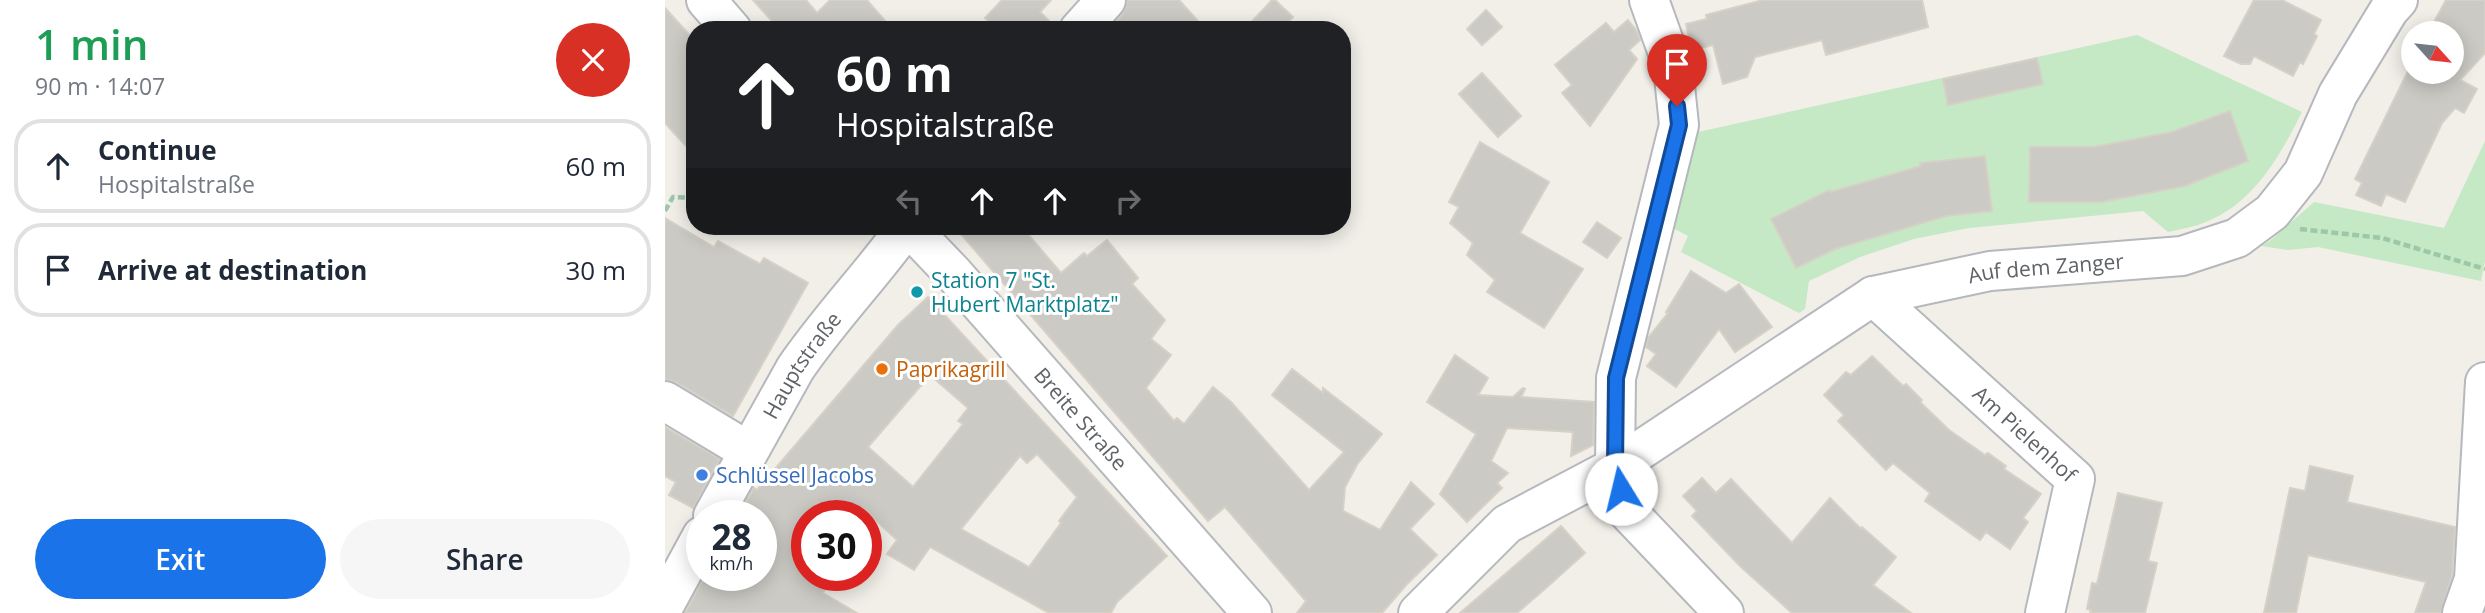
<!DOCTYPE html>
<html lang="en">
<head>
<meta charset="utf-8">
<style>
  body { margin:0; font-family:"Open Sans",sans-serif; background:#f6f6f7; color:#1f2937; height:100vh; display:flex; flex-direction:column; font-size:26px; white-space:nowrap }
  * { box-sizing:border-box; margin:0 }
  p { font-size:23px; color:#747a83 }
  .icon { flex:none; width:38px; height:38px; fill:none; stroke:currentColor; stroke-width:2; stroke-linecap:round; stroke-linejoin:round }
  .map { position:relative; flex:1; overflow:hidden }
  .sheet { display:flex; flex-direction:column; background:#fff; width:665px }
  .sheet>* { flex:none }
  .guide { position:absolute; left:21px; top:21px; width:665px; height:214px; border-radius:28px; box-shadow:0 4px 18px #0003; background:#202124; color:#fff; overflow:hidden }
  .needle { width:46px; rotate:117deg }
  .tools { position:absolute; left:1736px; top:21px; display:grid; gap:14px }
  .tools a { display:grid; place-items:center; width:63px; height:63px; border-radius:50%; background:#fff; box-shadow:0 4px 18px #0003; font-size:35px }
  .speed { position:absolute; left:21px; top:500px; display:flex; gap:14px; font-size:35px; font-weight:700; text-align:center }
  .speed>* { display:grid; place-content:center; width:91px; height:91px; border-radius:50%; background:#fff; box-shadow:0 4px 18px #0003; line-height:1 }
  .speed small { font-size:18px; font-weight:400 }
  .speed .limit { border:10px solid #d22; background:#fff; color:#111 }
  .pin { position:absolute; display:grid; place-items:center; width:60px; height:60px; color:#fff; margin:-72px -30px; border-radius:50% 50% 50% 0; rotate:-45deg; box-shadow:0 0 7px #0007 }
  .pin .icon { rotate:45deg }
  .me { position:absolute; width:77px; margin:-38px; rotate:351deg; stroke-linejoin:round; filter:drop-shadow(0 0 5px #0008) }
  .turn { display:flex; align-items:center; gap:24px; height:147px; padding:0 35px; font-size:32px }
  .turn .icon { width:91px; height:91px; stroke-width:2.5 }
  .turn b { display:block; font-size:49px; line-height:60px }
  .lanes { display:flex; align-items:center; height:66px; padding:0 35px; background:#0003; justify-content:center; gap:35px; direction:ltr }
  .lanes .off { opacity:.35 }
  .round { display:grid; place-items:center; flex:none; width:74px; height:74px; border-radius:37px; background:#f6f6f7 }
  .overview { display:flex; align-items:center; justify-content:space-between; height:119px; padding:0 35px }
  h1 { font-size:42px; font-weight:600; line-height:52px; color:#1e9e55 }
  .action { display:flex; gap:14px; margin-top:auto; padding:14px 35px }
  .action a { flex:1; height:80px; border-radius:42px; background:#1a73e8; color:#fff; font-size:28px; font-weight:600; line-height:80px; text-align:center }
  .action a+a { background:#f6f6f7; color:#1f2937 }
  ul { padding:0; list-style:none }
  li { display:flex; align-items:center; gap:21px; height:94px; margin:0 14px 10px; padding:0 21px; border:4px solid #e0e1e3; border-radius:28px }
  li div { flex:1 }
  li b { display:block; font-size:26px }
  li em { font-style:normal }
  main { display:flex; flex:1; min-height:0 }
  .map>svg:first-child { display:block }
  .green { fill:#c5e8c5 }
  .building { fill:#cccac5; stroke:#d6d1c6; stroke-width:2; fill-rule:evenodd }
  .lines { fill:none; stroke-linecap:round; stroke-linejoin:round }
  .minor-casing { stroke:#b5b8bc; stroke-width:42 }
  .path { stroke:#9cc7a9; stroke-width:4.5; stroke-dasharray:7 3.5; stroke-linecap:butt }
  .minor { stroke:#fff; stroke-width:38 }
  .route-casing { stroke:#114b97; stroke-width:18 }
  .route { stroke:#1a73e8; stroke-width:12 }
  .culture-dot { fill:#0f9aa8; stroke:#fff; stroke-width:2.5 }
  .food-dot { fill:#e8710a; stroke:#fff; stroke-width:2.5 }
  .shop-dot { fill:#3f7fe0; stroke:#fff; stroke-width:2.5 }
  .labels { text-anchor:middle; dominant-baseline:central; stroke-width:6; stroke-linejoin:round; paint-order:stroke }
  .street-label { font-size:21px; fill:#5f6368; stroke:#fff }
  .culture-label { font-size:21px; fill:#0d838f; stroke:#fff; text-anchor:start }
  .food-label { font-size:21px; fill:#c56008; stroke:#fff; text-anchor:start }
  .shop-label { font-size:21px; fill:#366cbe; stroke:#fff; text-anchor:start }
</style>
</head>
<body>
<main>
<section class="sheet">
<div class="overview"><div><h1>1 min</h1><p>90 m · 14:07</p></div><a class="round" style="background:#d93025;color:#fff"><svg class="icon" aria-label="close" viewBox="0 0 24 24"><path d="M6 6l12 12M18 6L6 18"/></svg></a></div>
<ul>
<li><svg class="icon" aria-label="ahead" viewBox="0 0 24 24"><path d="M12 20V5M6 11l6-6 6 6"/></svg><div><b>Continue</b><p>Hospitalstraße</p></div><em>60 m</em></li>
<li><svg class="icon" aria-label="arrive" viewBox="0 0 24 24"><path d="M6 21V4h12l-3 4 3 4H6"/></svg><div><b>Arrive at destination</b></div><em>30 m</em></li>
</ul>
<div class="action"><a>Exit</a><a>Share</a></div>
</section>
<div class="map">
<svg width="1820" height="613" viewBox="0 0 1820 613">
  <rect width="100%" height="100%" fill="#f1efe8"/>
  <!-- green -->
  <g class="green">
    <path d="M1472,35L1637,112C1615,156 1589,203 1541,222C1529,227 1516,229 1503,232L1478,211L1304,228L1249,239L1195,257L1144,281L1140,309L1134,313L1016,252L1023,236L1006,227L1024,134Z"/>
    <path d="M1820,141V261L1816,281L1653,247L1623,250L1596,246L1605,241L1649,202L1779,228Z"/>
  </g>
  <!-- building -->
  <g class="building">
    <path d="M88,0H141L152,13L165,0H202L228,30H115Z"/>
    <path d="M337,0H386L375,12L393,30H333L320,18Z"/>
    <path d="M514,0L541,30H444L458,14L463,0Z"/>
    <path d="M607,0H610L628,17L616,30H579Z"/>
    <path d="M1098,0H1257L1263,27L1161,55L1157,40L1090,57L1082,77L1058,84L1048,45L1027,50L1021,24L1042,19L1041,15Z"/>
    <path d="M1589,0H1617L1656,20L1649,34L1652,36L1638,64L1635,62L1628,76L1589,56L1585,64H1576L1559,56Z"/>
    <path d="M1781,0H1820V53L1795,80L1812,89L1799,113L1790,108L1777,123L1740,202L1721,194L1716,206L1691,195L1697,183L1690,179L1748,61V72H1787V33H1763Z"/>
    <path d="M0,8L30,41V156L0,123Z"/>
    <path d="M821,10L837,27L817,45L802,29Z"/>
    <path d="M963,20L971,30L975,40L964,50L972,59L925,126L897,93L907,85L890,65L941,23L949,32Z"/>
    <path d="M1372,58L1378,84L1283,105L1278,79Z"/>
    <path d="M817,73L856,116L833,137L794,94Z"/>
    <path d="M1565,111L1583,161L1520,186L1436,202H1364L1365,147H1429L1507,132Z"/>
    <path d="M815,142L884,182L855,233L918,269L879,328L822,292L830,280L802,255L808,243L785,223L794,207L784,202Z"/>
    <path d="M1320,156L1327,211L1281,216L1170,249L1131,268L1106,219L1164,190L1165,192L1256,166L1255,163Z"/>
    <path d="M0,218L49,247L53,241L95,264L99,258L143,283L68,416L11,382L0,379Z"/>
    <path d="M932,222L956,238L942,258L918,242Z"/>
    <path d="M289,226H356L396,273L419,253L422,256L442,240L473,278L467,284L500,320L486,339L506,355L481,388L509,421L512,418L519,424L548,387L566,402L644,490L679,452L607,395L627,369L658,393V388L717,434L693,463L680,487L678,511L715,530L746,482L769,504L745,529L772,555L742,584L717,613H632L641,601L560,507L543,521Z"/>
    <path d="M1026,271L1061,293L1074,284L1107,327L1070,352L1054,329L1011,387L982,366L991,354L981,347L983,338L1003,313L1001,312Z"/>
    <path d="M263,297L502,556L452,602L446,613H384L265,547L249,570L222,554L232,540L206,516H142V576H168L158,593L192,613H20L40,576H96V516H73L89,488L92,490L233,325ZM265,375L303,408L293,421L298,424L248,487L203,447ZM372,454L412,497L394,521L396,523L364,567L296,529L355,456L362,463Z"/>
    <path d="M790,355L823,378L813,395L848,397L858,388L860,389L856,397L929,402L928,445L906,456L908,432L842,428L826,461L843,473L832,483L837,488L802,522L775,494L811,434L762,402Z"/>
    <path d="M1207,356L1238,386L1241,384L1257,400L1255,402L1284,430L1320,455L1323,453L1341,466L1339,469L1376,494L1358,518L1363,522L1345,549L1321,532L1315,540L1260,501L1265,493L1228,463L1221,470L1173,421L1179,415L1159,395L1181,372L1186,375Z"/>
    <path d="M0,427L55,459L28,508L4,495L11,482L0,476Z"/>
    <path d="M1645,466L1688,476L1682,502L1790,527L1787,575L1776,613H1750L1761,582L1643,555L1631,613H1599L1625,488L1640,491Z"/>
    <path d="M1037,478L1051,493L1066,479L1127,543L1165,498L1196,529L1197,527L1231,557L1208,585L1246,613H1127L1075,566L1027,516L1032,511L1018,496Z"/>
    <path d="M1453,493L1497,503L1483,561L1492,563L1480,613H1425L1426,610L1422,609L1427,583L1432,584Z"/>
    <path d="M896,526L920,553L881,588L852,613H795Z"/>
  </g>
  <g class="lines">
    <defs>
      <g id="minor">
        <path d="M41,0L67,30"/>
        <path d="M984,0L1008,67L1014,125L951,378L950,467L961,510L1059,613"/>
        <path d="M414,30L441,0"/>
        <path id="s1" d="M243,226L289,274L587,613"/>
        <path id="s2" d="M1208,296L1410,479L1380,613"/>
        <path d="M0,401L83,451"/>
        <path id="s3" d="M48,516L130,369C164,319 207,275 242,226"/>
        <path d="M0,604L37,536"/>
        <path id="s4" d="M753,613L842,524L950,467L1208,296L1325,271L1517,256L1572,238L1607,212L1638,173L1673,94L1724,10L1733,0"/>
        <path d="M1797,613L1809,579L1820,382"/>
      </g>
    </defs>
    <!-- minor casing -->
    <use href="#minor" class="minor-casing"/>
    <!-- path -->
    <g class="path">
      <path d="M0,211L8,197L30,198"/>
      <path d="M1635,229L1717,238L1820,269"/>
    </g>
    <!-- minor -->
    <use href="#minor" class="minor"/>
  </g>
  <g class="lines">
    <defs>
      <path id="route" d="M956,489L950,467L951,378L1014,125L1012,106"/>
    </defs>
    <!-- route casing -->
    <use href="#route" class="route-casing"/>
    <!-- route -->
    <use href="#route" class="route"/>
  </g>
  <!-- markers -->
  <circle class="culture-dot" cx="252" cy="292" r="7"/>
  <circle class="food-dot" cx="217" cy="369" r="7"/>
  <circle class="shop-dot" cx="37" cy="475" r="7"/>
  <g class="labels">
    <!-- street labels -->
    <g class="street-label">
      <text stroke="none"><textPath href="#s4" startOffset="733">Auf dem Zanger</textPath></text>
      <text stroke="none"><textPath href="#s3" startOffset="175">Hauptstraße</textPath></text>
      <text stroke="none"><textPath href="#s1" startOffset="259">Breite Straße</textPath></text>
      <text stroke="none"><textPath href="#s2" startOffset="205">Am Pielenhof</textPath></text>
    </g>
    <!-- culture labels -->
    <g class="culture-label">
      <text x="266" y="280">Station 7 "St.<tspan x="266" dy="24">Hubert Marktplatz"</tspan></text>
    </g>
    <!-- food labels -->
    <g class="food-label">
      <text x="231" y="369">Paprikagrill</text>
    </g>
    <!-- shop labels -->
    <g class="shop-label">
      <text x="51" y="475">Schlüssel Jacobs</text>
    </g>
  </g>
</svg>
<div class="tools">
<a><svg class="needle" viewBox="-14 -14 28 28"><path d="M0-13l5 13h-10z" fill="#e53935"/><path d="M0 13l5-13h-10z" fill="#747a83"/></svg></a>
</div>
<div class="speed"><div>28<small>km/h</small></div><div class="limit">30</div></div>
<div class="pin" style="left:1012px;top:106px;background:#d93025"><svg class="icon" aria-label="arrive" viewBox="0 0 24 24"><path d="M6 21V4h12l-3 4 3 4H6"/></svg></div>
<svg class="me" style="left:956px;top:489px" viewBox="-20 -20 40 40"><circle r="19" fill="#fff"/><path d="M0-13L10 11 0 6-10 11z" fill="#1a73e8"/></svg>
<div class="guide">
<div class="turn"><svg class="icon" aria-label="ahead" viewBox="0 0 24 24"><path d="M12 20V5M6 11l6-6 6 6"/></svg><div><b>60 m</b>Hospitalstraße</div></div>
<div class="lanes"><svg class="icon off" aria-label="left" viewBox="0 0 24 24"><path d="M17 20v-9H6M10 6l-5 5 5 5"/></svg><svg class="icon" aria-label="ahead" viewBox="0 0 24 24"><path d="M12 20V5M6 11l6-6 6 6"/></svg><svg class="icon" aria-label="ahead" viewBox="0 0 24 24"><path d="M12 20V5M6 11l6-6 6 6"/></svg><svg class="icon off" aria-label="right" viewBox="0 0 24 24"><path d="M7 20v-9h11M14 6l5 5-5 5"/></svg></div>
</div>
</div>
</main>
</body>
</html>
